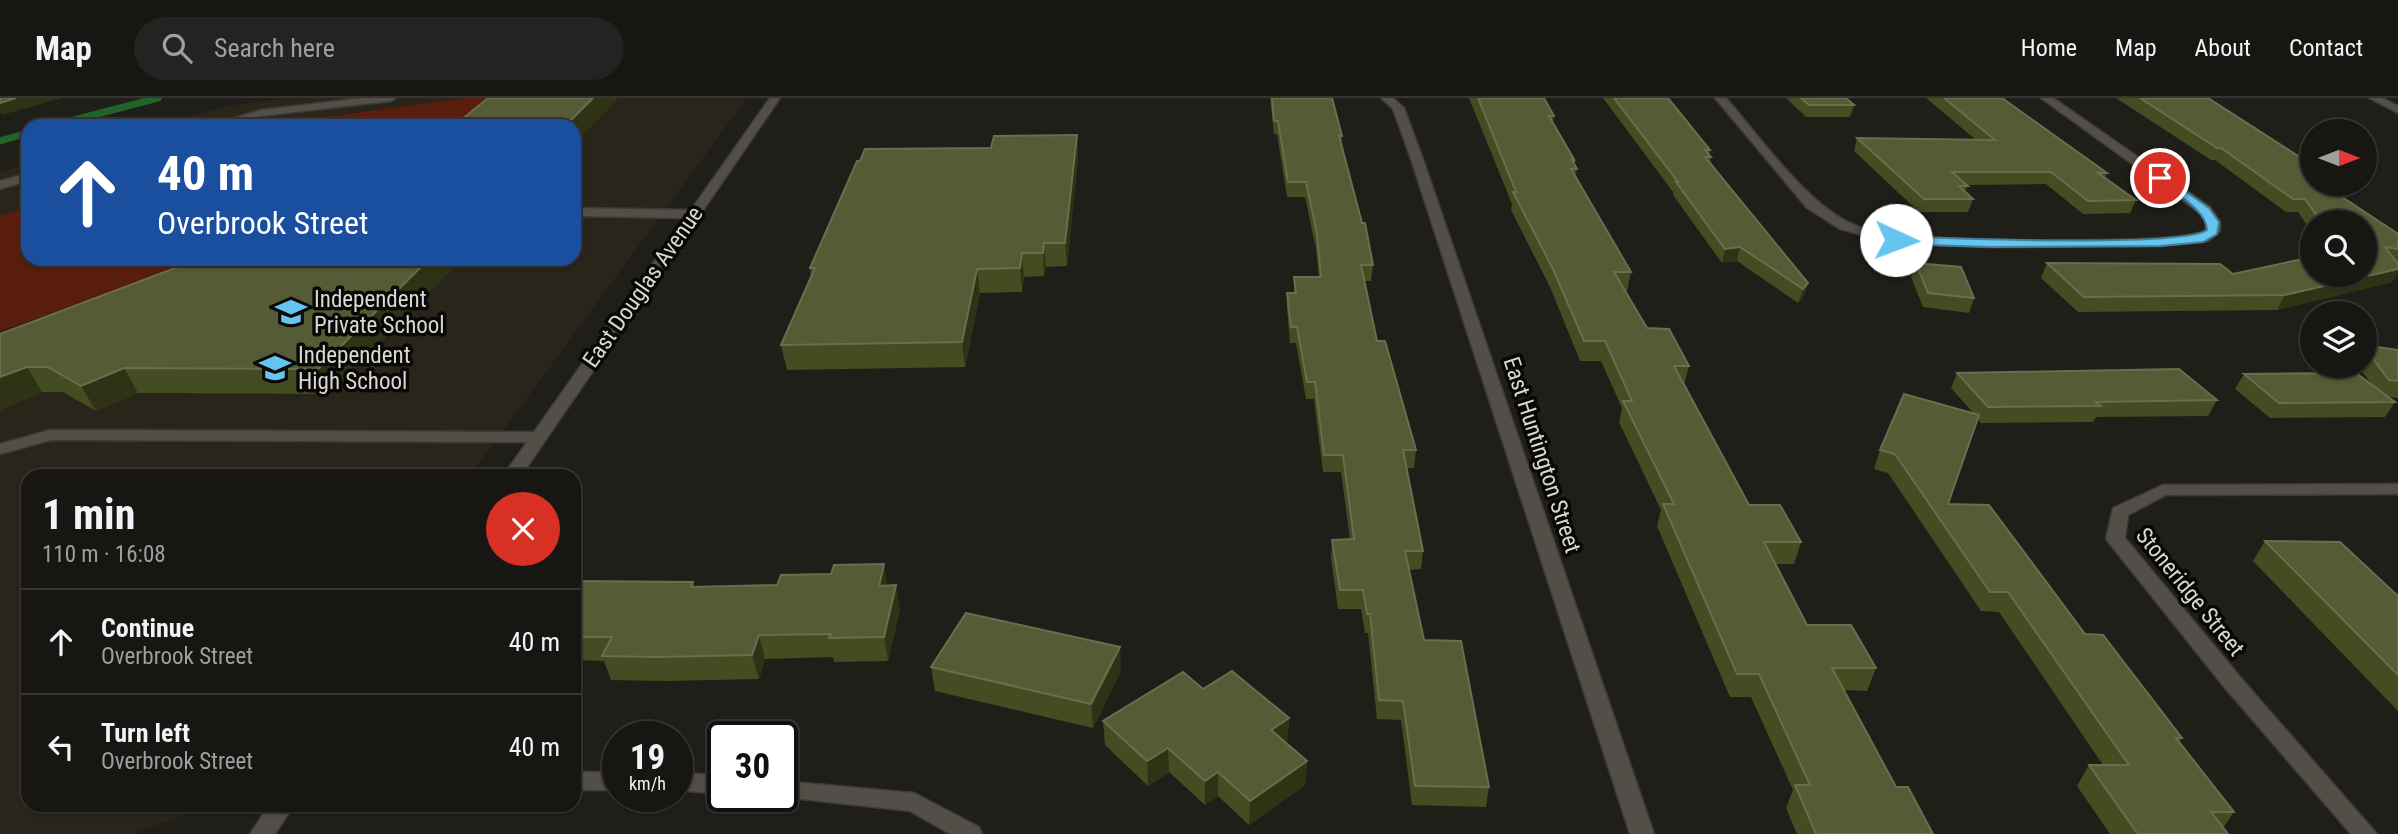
<!DOCTYPE html>
<html lang="en">
<head>
<meta charset="utf-8">
<style>
  body { margin:0; font-family:"Roboto Condensed",sans-serif; background:#252321; color:#f1f3f6; height:100vh; display:flex; flex-direction:column; font-size:26px; white-space:nowrap }
  * { box-sizing:border-box; margin:0 }
  p { font-size:23px; color:#9f9fa0 }
  .icon { flex:none; width:38px; height:38px; fill:none; stroke:currentColor; stroke-width:2; stroke-linecap:round; stroke-linejoin:round }
  .map { position:relative; flex:1; overflow:hidden }
  .details { position:absolute; left:21px; top:371px; width:560px; height:343px; display:flex; flex-direction:column; background:#181613; border-radius:21px; box-shadow:0 2px 5px #0004,0 0 0 2px #363533 }
  .details>* { flex:none }
  .banner { position:absolute; left:21px; top:21px; width:560px; height:147px; border-radius:21px; box-shadow:0 2px 5px #0004,0 0 0 2px #363533; background:#1a4fa0; color:#fff; overflow:hidden }
  .needle { width:46px; rotate:90deg }
  .tools { position:absolute; left:2300px; top:21px; display:grid; gap:14px }
  .tools a { display:grid; place-items:center; width:77px; height:77px; border-radius:50%; background:#181613; box-shadow:0 2px 5px #0004,0 0 0 2px #363533; font-size:35px }
  .speed { position:absolute; left:602px; top:623px; display:flex; gap:14px; font-size:35px; font-weight:700; text-align:center }
  .speed>* { display:grid; place-content:center; width:91px; height:91px; border-radius:50%; background:#181613; box-shadow:0 2px 5px #0004,0 0 0 2px #363533; line-height:1 }
  .speed small { font-size:18px; font-weight:400 }
  .speed .limit { border:4px solid #111; border-radius:10px; background:#fff; color:#111 }
  .pin { position:absolute; display:grid; place-items:center; width:60px; height:60px; color:#fff; margin:-30px; border:4px solid #fff; border-radius:50%; box-shadow:0 2px 7px #0007 }
  .me { position:absolute; width:77px; margin:-38px; rotate:92deg; stroke-linejoin:round; filter:drop-shadow(0 0 5px #0008) }
  .turn { display:flex; align-items:center; gap:24px; height:147px; padding:0 21px; font-size:32px }
  .turn .icon { width:91px; height:91px; stroke-width:2.5 }
  .turn b { display:block; font-size:49px; line-height:60px }
  .round { display:grid; place-items:center; flex:none; width:74px; height:74px; border-radius:37px; background:#252321 }
  .head { display:flex; align-items:center; justify-content:space-between; height:119px; padding:0 21px }
  h1 { font-size:42px; font-weight:700; line-height:52px }
  ul { padding:0; list-style:none }
  li { display:flex; align-items:center; gap:21px; height:105px; padding:0 21px; border-top:2px solid #363533 }
  li div { flex:1 }
  li b { display:block; font-size:26px }
  li em { font-style:normal }
  header { display:flex; align-items:center; gap:42px; box-sizing:border-box; height:98px; padding:0 35px; background:#181613; border-bottom:2px solid #363533 }
  header strong { font-size:33px }
  nav { display:flex; gap:38px; margin-inline-start:auto; font-size:24px }
  .search { width:490px; height:63px; background:#252321; display:flex; align-items:center; gap:18px; box-sizing:border-box; padding:0 24px; border-radius:38px; color:#9f9fa0; font-size:26px }
  .map>svg:first-child { display:block }
  .built { fill:#29251a }
  .green { fill:#581d0d }
  .lines { fill:none; stroke-linecap:round; stroke-linejoin:round }
  .stream { stroke:#21632b; stroke-width:7 }
  .minor-casing { stroke:#3c3a36; stroke-width:3 }
  .minor { fill:#514f48; fill-rule:evenodd }
  .wall { fill:#444c21 }
  .shaded-wall { fill:#2f3316 }
  .building { fill:#545b35; stroke:#696e4e; stroke-width:2 }
  .route { fill:#65c5ef; stroke:#42809b; stroke-width:2 }
  .labels { text-anchor:middle; dominant-baseline:central; stroke-width:7; stroke-linejoin:round; paint-order:stroke }
  .street-label { font-size:23px; fill:#dad8d4; stroke:#090806 }
  .poi-label { font-size:23px; fill:#dad8d4; stroke:#090806; text-anchor:start }
</style>
</head>
<body>
<header>
<strong>Map</strong>
<div class="search"><svg class="icon" aria-label="search" viewBox="0 0 24 24"><circle cx="10" cy="10" r="6"/><path d="M15 15l6 6"/></svg>Search here</div>
<nav><a>Home</a><a>Map</a><a>About</a><a>Contact</a></nav>
</header>
<div class="map">
<svg width="2398" height="736" viewBox="0 0 2398 736">
  <rect width="100%" height="100%" fill="#201e19"/>
  <!-- built -->
  <path class="built" d="M286,0H747L470,378H28V707H209L133,736H0V74L28,66V161H574V28H158L227,8Z"/>
  <!-- green -->
  <g class="green">
    <path d="M465,0H510L477,28H285L305,22Z"/>
    <path d="M28,109V161H207L0,233V118Z"/>
  </g>
  <g class="lines">
    <!-- stream -->
    <g class="stream">
      <path d="M51,28L158,0"/>
      <path d="M0,43L28,35"/>
    </g>
    <defs>
      <g id="minor">
        <path d="M363,0H396L391,3L261,18L225,28H206L261,12Z"/>
        <path d="M770,0H780L521,378H503L527,344L51,342L0,356V346L50,332L534,334L685,120L574,118V110L691,112Z"/>
        <path d="M1381,0H1393L1404,10L1424,64L1654,736H1630L1412,64L1393,11Z"/>
        <path d="M1715,0H1726C1760,39 1803,101 1848,124C1862,131 1884,137 1899,138C1941,142 2183,148 2206,132V124L2200,115L2041,0H2053L2210,109L2220,124V133L2208,143L2160,148L1991,149L1891,145L1840,131L1807,110Z"/>
        <path d="M2369,0H2382L2398,8V15Z"/>
        <path d="M28,75V83L0,91V83Z"/>
        <path d="M2398,386V396L2166,397L2128,417L2125,440L2241,580L2377,736H2351L2225,590L2106,441L2113,410L2163,387Z"/>
        <rect x="574" y="674" width="44" height="18"/>
        <path d="M677,674L723,678V696L677,692Z"/>
        <path d="M782,683L914,695L979,729L982,736H950L910,713L774,698H782Z"/>
        <path d="M269,707H294L275,736H250Z"/>
      </g>
    </defs>
    <!-- minor casing -->
    <use href="#minor" class="minor-casing"/>
    <!-- minor -->
    <use href="#minor" class="minor"/>
  </g>
  <!-- wall -->
  <g class="wall">
    <path d="M1270,0H1332L1342,38V47L1373,167L1371,183H1364L1377,243L1416,352L1414,370H1406L1423,453L1421,471L1409,472L1424,542L1489,689L1486,709L1412,707L1401,622L1377,621L1368,535H1365L1361,511H1338L1331,460L1332,442L1350,441L1341,374H1323L1314,301H1306L1296,245H1290L1287,211V195H1294V179H1319L1316,151L1305,99H1287L1277,36H1274Z"/>
    <path d="M1469,0H1544L1554,18L1553,25L1575,63L1574,67L1577,71L1575,78L1631,174L1627,193H1625L1647,230L1689,268L1684,287L1749,407L1801,444L1794,466H1776L1807,527L1876,570L1867,593L1844,592L1896,689L1933,736H1797L1786,710L1793,692L1751,599H1730L1657,428L1661,412L1619,324L1622,310L1601,263H1580L1550,189L1511,112L1512,106Z"/>
    <path d="M1603,0H1668L1710,52L1709,57L1711,59L1710,65L1808,185L1803,199L1798,205L1737,163L1722,165L1673,97V94Z"/>
    <path d="M1786,0H1846L1854,7L1850,19H1806Z"/>
    <path d="M1926,0H2002L2107,75L2105,79L2136,102L2130,115L2083,116L2046,86L1967,87L1968,88L1965,94L1973,101L1968,114H1919L1854,53L1857,40L1976,42Z"/>
    <path d="M2116,0H2208L2343,87L2338,96L2398,136V175L2392,184L2277,212L2078,214L2041,180L2047,165L2233,176L2364,177V124H2312V135L2298,114H2286L2215,62H2211Z"/>
    <path d="M1077,37L1078,58L1067,168L1046,169L1044,178L1024,179L1022,194L980,195L965,269L787,272L781,247L811,178L810,170L991,50Z"/>
    <path d="M461,161L329,296L138,295L96,313L63,294H42L0,312V236Z"/>
    <path d="M1916,165L1974,200L1969,215L1923,209L1911,179Z"/>
    <path d="M2364,247L2398,252V300L2388,299L2395,304L2385,319L2270,320L2235,291L2244,276L2372,287L2358,268H2364Z"/>
    <path d="M1957,275L2217,302L2208,318L2096,319L2093,324L1981,325L1978,321L1948,406L2085,536L2182,640L2179,644L2234,714L2223,730L2228,736H2110L2077,688L2089,667H2103L1999,514L1981,513L1888,375L1874,371L1880,352L1974,316L1951,290Z"/>
    <path d="M2265,443L2398,498V613L2253,463Z"/>
    <path d="M574,483L693,484L695,489L777,487H888L900,511L888,563L834,564L833,559L765,561L759,581L665,583L611,582L604,563L574,562Z"/>
    <path d="M931,569L1121,573L1093,630L935,593Z"/>
    <path d="M1289,620L1287,644L1286,645L1307,663L1305,687L1249,727L1218,698L1205,707L1169,674L1148,688L1105,647L1103,623Z"/>
  </g>
  <!-- shaded-wall -->
  <g class="shaded-wall">
    <path d="M16,0H62L2,17L0,14V5Z"/>
    <path d="M593,0H619L574,46V28H565Z"/>
    <path d="M1077,37L1078,58L1067,168L1065,145Z"/>
    <path d="M1044,145L1046,169L1044,178L1043,155Z"/>
    <path d="M1740,149L1737,163L1722,165L1725,151Z"/>
    <path d="M1022,155L1024,179L1022,194L1020,170Z"/>
    <path d="M429,161H461L329,296L318,271Z"/>
    <path d="M977,171L980,195L965,269L962,244Z"/>
    <path d="M2398,171V175L2392,184L2277,212L2285,197Z"/>
    <path d="M1808,185L1803,199L1798,205L1803,191Z"/>
    <path d="M27,269L42,294L0,312V279Z"/>
    <path d="M124,270L138,295L96,313L81,288Z"/>
    <path d="M884,466L888,489L879,488Z"/>
    <path d="M896,487L900,511L888,563L884,539Z"/>
    <path d="M759,537L765,561L759,581L752,557Z"/>
    <path d="M1120,549L1121,573L1093,630L1091,606Z"/>
    <path d="M1289,620L1287,644L1270,656L1271,632Z"/>
    <path d="M1168,650L1169,674L1148,688L1147,663Z"/>
    <path d="M1307,663L1305,687L1249,727L1250,703Z"/>
    <path d="M1218,674V698L1205,707V683Z"/>
  </g>
  <!-- building -->
  <g class="building">
    <path d="M0,0H16L0,5Z"/>
    <path d="M488,0H593L565,28H454Z"/>
    <path d="M1272,0H1332L1342,38H1339L1362,125H1365L1373,167H1361L1377,243H1385L1416,352H1403L1423,453H1405L1424,542L1461,543L1489,689L1415,688L1403,603L1379,602L1370,516H1367L1363,492H1340L1332,442L1354,441L1343,357H1324L1315,284H1307L1297,229H1291L1287,195H1296L1294,179H1321L1317,136L1306,84H1288L1278,23H1274Z"/>
    <path d="M1478,0H1544L1554,18H1549L1575,63L1571,60L1577,71H1571L1631,174H1614L1647,230L1669,231L1689,268H1674L1749,407H1780L1801,444H1764L1807,527H1851L1876,570H1832L1896,689H1908L1933,736H1816L1795,687H1810L1759,576H1737L1663,406H1674L1623,303H1632L1605,243H1584L1553,171L1513,94H1516Z"/>
    <path d="M1614,0H1668L1710,52H1705L1711,59H1705L1808,185L1803,191L1740,149L1725,151L1676,84H1678Z"/>
    <path d="M1801,0H1846L1854,7H1809Z"/>
    <path d="M1944,0H2002L2107,75H2098L2136,102L2088,103L2051,74H1952L1968,88H1959L1973,101H1924L1857,40L1995,42Z"/>
    <path d="M2140,0H2208L2312,67V86H2340L2343,87H2324L2398,136V151L2385,149L2398,166V171L2285,197L2084,199L2047,165L2220,166L2233,176L2312,159V177H2364V124H2321L2305,101H2293L2221,50H2217Z"/>
    <path d="M1077,37L1065,145H1044L1043,155H1022L1020,170L977,171L962,244L781,247L815,170H810L857,63H860L865,51L991,50L994,38Z"/>
    <path d="M199,161H429L318,271L124,270L81,288L48,269H27L0,279V236Z"/>
    <path d="M1916,165L1961,169L1974,200L1928,195Z"/>
    <path d="M2364,247L2398,252V283L2389,282L2364,249Z"/>
    <path d="M2179,271L2217,302L2096,304L2101,308L1988,309L1957,275Z"/>
    <path d="M2356,275L2395,304L2279,305L2244,276Z"/>
    <path d="M1904,296L1979,317L1948,406L1989,407L2085,536L2103,537L2182,640H2176L2234,714H2211L2228,736H2138L2089,667H2129L2008,494H1990L1895,356L1880,352Z"/>
    <path d="M2265,443L2340,444L2398,498V577Z"/>
    <path d="M884,466L879,488L896,487L884,539L829,540L831,536L759,537L752,557L657,559L602,558L612,539H574V483L693,484L691,489L777,487L781,477L831,476L834,467Z"/>
    <path d="M966,515L1120,549L1091,606L931,569Z"/>
    <path d="M1232,573L1289,620L1271,632L1307,663L1250,703L1218,674L1205,683L1168,650L1147,663L1103,623L1183,574L1203,591Z"/>
  </g>
  <!-- route -->
  <path class="route" d="M2156,78H2164L2209,110L2219,124L2217,136L2203,144L2160,148L1991,149L1896,146L1890,142L1896,138C1943,140 2181,150 2207,132C2207,111 2172,94 2156,82Z"/>
  <!-- icons -->
  <defs>
    <symbol id="school-bare" viewBox="-9 -9 18 18"><path d="M0-5L7-2L0 1L-7-2ZM-4 1L0 2.5L4 1V4Q0 6-4 4Z" fill="#65c5ef" stroke="#090806" stroke-width="2.5" paint-order="stroke"/></symbol>
  </defs>
  <g fill-rule="evenodd">
    <use href="#school-bare" x="269" y="192" width="44" height="44"/>
    <use href="#school-bare" x="253" y="248" width="44" height="44"/>
  </g>
  <g class="labels">
    <!-- street labels -->
    <g class="street-label">
      <text transform="translate(643 189) rotate(-55)">East Douglas Avenue</text>
      <text transform="translate(1542 357) rotate(72)">East Huntington Street</text>
      <text transform="translate(2190 494) rotate(51)">Stoneridge Street</text>
    </g>
    <!-- poi labels -->
    <g class="poi-label">
      <text x="314" y="201">Independent<tspan x="314" dy="26">Private School</tspan></text>
      <text x="298" y="257">Independent<tspan x="298" dy="26">High School</tspan></text>
    </g>
  </g>
</svg>
<div class="tools">
<a><svg class="needle" viewBox="-14 -14 28 28"><path d="M0-13l5 13h-10z" fill="#e53935"/><path d="M0 13l5-13h-10z" fill="#9f9fa0"/></svg></a>
<a><svg class="icon" aria-label="search" viewBox="0 0 24 24"><circle cx="10" cy="10" r="6"/><path d="M15 15l6 6"/></svg></a>
<a><svg class="icon" aria-label="layers" viewBox="0 0 24 24"><path d="M12 4l9 5-9 5-9-5zM3 14l9 5 9-5"/></svg></a>
</div>
<div class="speed"><div>19<small>km/h</small></div><div class="limit">30</div></div>
<div class="pin" style="left:2160px;top:80px;background:#d93025"><svg class="icon" aria-label="arrive" viewBox="0 0 24 24"><path d="M6 21V4h12l-3 4 3 4H6"/></svg></div>
<svg class="me" style="left:1896px;top:142px" viewBox="-20 -20 40 40"><circle r="19" fill="#fff"/><path d="M0-13L10 11 0 6-10 11z" fill="#65c5ef"/></svg>
<div class="banner">
<div class="turn"><svg class="icon" aria-label="ahead" viewBox="0 0 24 24"><path d="M12 20V5M6 11l6-6 6 6"/></svg><div><b>40 m</b>Overbrook Street</div></div>
</div>
<section class="details">
<div class="head"><div><h1>1 min</h1><p>110 m · 16:08</p></div><a class="round" style="background:#d93025;color:#fff"><svg class="icon" aria-label="close" viewBox="0 0 24 24"><path d="M6 6l12 12M18 6L6 18"/></svg></a></div>
<ul>
<li><svg class="icon" aria-label="ahead" viewBox="0 0 24 24"><path d="M12 20V5M6 11l6-6 6 6"/></svg><div><b>Continue</b><p>Overbrook Street</p></div><em>40 m</em></li>
<li><svg class="icon" aria-label="left" viewBox="0 0 24 24"><path d="M17 20v-9H6M10 6l-5 5 5 5"/></svg><div><b>Turn left</b><p>Overbrook Street</p></div><em>40 m</em></li>
</ul>
</section>
</div>
</body>
</html>
